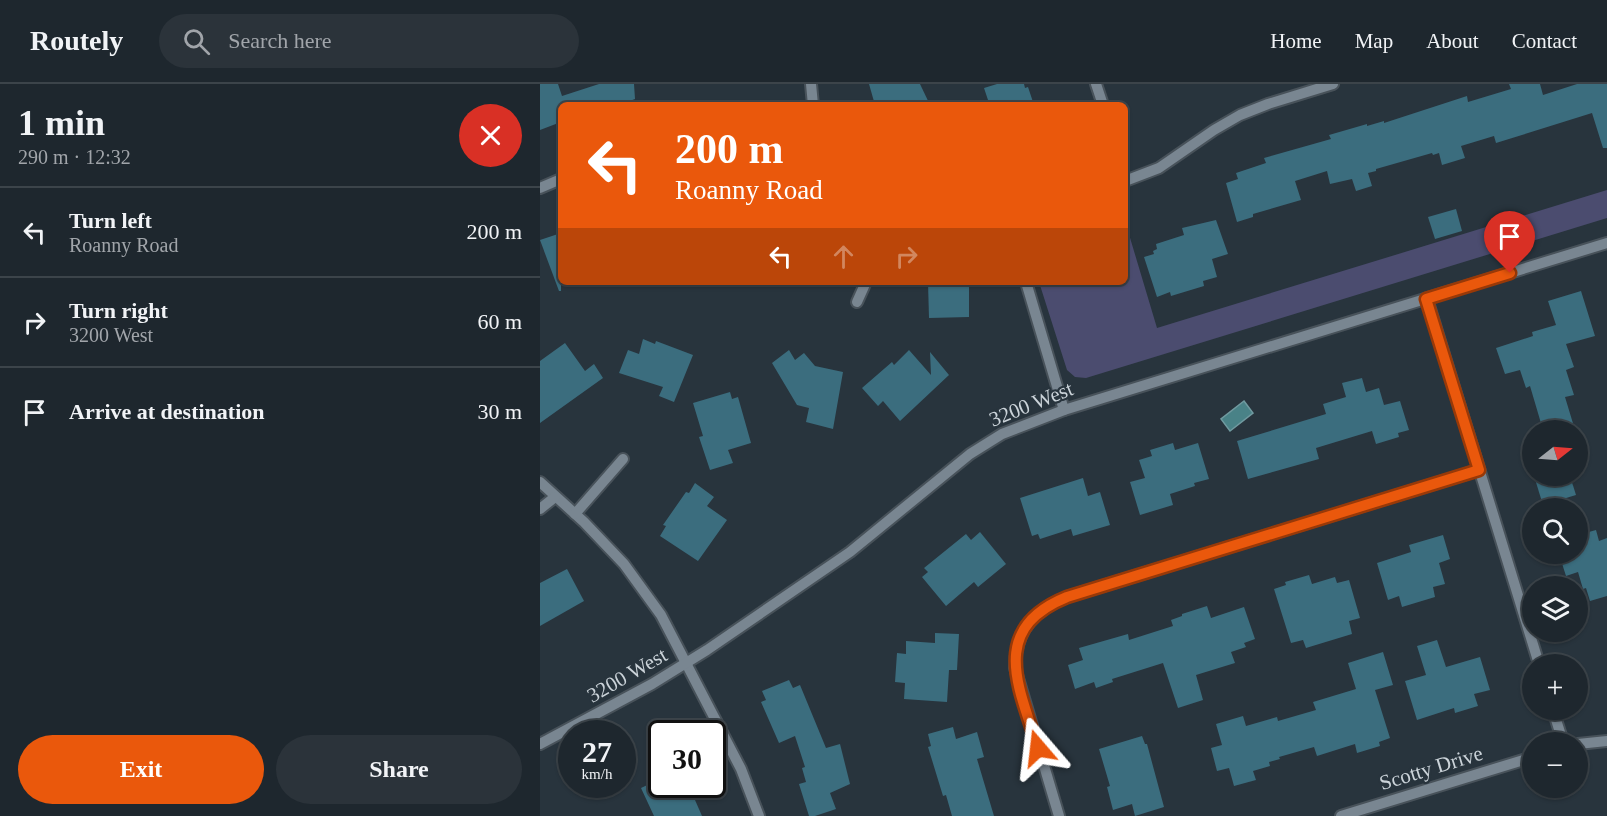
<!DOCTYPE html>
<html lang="en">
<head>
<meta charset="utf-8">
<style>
  body { margin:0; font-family:Georgia,serif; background:#2b333a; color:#f1f3f6; height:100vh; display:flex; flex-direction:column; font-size:22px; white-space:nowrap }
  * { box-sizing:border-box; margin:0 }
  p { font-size:20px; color:#a1a5aa }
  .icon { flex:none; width:33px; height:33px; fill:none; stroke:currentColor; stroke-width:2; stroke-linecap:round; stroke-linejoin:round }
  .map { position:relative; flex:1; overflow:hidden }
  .panel { display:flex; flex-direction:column; background:#1e272e; width:540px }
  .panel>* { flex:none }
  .guide { position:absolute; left:18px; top:18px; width:570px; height:183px; border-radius:9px; box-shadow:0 2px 4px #0004,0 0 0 2px #3c444a; background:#ea580c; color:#fff; overflow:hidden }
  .needle { width:39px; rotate:73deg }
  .controls { position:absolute; left:982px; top:336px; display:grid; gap:12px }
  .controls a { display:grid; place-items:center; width:66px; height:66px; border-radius:50%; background:#1e272e; box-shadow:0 2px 4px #0004,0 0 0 2px #3c444a; font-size:30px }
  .speed { position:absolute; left:18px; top:636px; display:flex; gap:12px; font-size:30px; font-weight:700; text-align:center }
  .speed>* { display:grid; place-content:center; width:78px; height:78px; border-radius:50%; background:#1e272e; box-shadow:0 2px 4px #0004,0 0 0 2px #3c444a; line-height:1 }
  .speed small { font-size:15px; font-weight:400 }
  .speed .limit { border:3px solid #111; border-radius:9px; background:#fff; color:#111 }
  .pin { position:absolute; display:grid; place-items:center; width:51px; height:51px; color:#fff; margin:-62px -26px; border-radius:50% 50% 50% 0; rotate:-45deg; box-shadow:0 0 6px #0007 }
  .pin .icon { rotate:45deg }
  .me { position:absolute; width:66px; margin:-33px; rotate:343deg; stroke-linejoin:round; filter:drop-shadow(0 0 4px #0008) }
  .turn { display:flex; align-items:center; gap:21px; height:126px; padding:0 18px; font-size:27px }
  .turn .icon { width:78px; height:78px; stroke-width:2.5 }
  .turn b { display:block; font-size:42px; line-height:51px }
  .lanes { display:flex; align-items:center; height:57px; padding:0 18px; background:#0003; justify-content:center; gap:30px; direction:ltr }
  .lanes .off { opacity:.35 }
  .round { display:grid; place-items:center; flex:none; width:63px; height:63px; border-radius:32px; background:#2b333a }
  .overview { display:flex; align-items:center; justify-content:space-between; height:102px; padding:0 18px }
  h1 { font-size:36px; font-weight:700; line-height:45px }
  .button { display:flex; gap:12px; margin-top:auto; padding:12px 18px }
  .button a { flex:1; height:69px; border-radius:36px; background:#ea580c; color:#fff; font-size:24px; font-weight:700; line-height:69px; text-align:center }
  .button a+a { background:#2b333a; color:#f1f3f6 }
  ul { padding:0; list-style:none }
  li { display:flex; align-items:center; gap:18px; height:90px; padding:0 18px; border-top:2px solid #3c444a }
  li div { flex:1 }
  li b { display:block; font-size:22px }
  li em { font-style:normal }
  header { display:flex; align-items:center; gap:36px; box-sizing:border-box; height:84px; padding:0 30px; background:#1e272e; border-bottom:2px solid #3c444a }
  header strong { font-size:28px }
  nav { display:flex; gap:33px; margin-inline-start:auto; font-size:21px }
  .search { width:420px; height:54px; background:#2b333a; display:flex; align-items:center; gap:15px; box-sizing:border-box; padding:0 21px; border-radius:33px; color:#a1a5aa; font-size:22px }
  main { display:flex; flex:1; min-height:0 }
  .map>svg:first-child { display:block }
  .green { fill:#4b4c6f }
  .water { fill:#498287; stroke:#709aa0; stroke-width:1.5 }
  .building { fill:#3b6d7e }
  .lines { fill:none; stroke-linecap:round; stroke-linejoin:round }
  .minor-casing { stroke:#48525a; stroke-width:14 }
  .minor { stroke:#798691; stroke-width:10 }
  .route-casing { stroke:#983908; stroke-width:15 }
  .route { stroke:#ea580c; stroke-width:10 }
  .labels { text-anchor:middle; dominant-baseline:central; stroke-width:4.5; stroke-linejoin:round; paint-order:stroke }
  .street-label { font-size:21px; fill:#cbd3d9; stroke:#28343d }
</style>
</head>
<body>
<header>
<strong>Routely</strong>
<div class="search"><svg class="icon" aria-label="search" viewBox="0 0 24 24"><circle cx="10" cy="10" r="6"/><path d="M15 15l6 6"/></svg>Search here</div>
<nav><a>Home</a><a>Map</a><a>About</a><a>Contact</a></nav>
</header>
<main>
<section class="panel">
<div class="overview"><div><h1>1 min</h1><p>290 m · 12:32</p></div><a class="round" style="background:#d93025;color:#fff"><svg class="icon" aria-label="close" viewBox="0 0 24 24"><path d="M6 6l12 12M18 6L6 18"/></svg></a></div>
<ul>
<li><svg class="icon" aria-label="left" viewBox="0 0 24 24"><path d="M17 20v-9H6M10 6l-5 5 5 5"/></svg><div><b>Turn left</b><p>Roanny Road</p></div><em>200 m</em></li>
<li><svg class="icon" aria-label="right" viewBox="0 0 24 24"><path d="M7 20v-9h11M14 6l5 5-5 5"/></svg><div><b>Turn right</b><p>3200 West</p></div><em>60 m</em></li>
<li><svg class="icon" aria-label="arrive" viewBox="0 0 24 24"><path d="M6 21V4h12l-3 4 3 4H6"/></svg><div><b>Arrive at destination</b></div><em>30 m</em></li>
</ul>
<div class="button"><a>Exit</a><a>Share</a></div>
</section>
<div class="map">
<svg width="1067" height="732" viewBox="0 0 1067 732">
  <rect width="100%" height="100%" fill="#28343d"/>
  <!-- green -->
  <path class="green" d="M1067,106V134L546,294L535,293L527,286L499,198H585V137L617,244Z"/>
  <!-- water -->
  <path class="water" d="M704,317L713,329L690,347L681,335Z"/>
  <!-- building -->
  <g class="building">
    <path d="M0,0H18L22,12L59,0H94L95,15L79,21H21V38L0,46Z"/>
    <path d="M329,0H380L390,21H335Z"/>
    <path d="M457,0H484L485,4L488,3L494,21H444V17L448,16L444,4Z"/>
    <path d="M969,0H1000L1003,11L1037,0H1067V64H1063L1052,29L956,59L954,52L921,62L925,74L902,81L899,69L893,71L892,69L836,85V87L828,89L832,102L816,107L812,95L790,100L787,87L755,97L761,116L713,130V133L697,138L686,99L698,95L696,89L726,79L724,74L791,55L789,51L827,40V42L844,37V39L927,12L928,18L971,5Z"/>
    <path d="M916,125L922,147L895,155L888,133Z"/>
    <path d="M676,136L688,170L672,175L677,193L663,197L664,202L631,212L630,208L617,213L604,173L614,170L613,167L617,165L616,160L644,151L642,144Z"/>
    <path d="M21,149V207H19L0,156Z"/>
    <path d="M388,198H429V233L389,234Z"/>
    <path d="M1041,207L1055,252L1026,260L1034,283L1026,286L1034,311L1025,313L1035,346H1003L990,302L986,304L980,286L965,290L956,264L993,252L992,248L1016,241L1008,217Z"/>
    <path d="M103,255L115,260L116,257L153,271L134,318L119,312L123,303L79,289L88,266L99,270Z"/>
    <path d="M25,259L45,287L54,280L63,294L0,339V277Z"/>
    <path d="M249,266L255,276L264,269L275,282L303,288L293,345L266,338L269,324L257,321L232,279Z"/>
    <path d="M369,266L391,291L390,268L409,291L360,337L343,317L338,322L322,304L352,278L354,281Z"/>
    <path d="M822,294L826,308L839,304L844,321L860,317L869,346L858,349L859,353L836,360L832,347L776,364L779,375L708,395L697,357L786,330L783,320L806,313L802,299Z"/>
    <path d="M190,308L192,315L198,313L211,359L188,366L193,379L170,386L159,353L163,352L153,319Z"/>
    <path d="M633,359L635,366L658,359L669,395L654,399L655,402L630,410L633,421L600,431L590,398L605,394L599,376L612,372L610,366Z"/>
    <path d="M994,392H1030L1036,411L1003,421Z"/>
    <path d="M543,394L548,412L560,408L570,441L533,452L531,445L500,455L498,450L492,452L480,414Z"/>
    <path d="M155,399L174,413L167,422L187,436L158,477L120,452L126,442L123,441L146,408L149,409Z"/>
    <path d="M1056,446L1059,457L1067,454V512L1050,517L1046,504L1043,505L1038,488L1026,492L1019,470H1038V451Z"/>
    <path d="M440,448L466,480L438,503L434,498L406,522L382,493L388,488L384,484L426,450L431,456Z"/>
    <path d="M903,451L910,475L899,479L905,500L893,503L895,513L862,523L859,512L848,516L837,479L871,468L869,461Z"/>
    <path d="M27,485L44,517L0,542V499Z"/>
    <path d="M769,491L772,500L795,493L797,499L809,496L820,534L809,537L812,550L766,564L763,556L751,559L734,505L746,501L745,498Z"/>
    <path d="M667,522L671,534L704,523L715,555L704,559L706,563L691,568L695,579L656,591L663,616L638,624L623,579L572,595L573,598L556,604L554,598L535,605L528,581L543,576L539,564L588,550L589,556L633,542L631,536L642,532V530Z"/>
    <path d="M395,549L419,550L417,586H409L407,618L364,615L365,599L355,598L357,569L366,570V557L395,559Z"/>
    <path d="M897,556L906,583L940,573L950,606L934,610L938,622L915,629L914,624L877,636L865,597L886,591L877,562Z"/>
    <path d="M843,568L853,601L835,606L850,654L839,658L840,662L817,669L815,660L777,672L774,663L739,673L740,675L729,678L730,682L713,687L716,696L694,702L689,684L677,687L671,664L682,661L676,640L703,632L706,642L737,633L738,637L776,626L773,618L816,605L808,579Z"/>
    <path d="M249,596L253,604L260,601L286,664L300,660L310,700L290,709L296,725L275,732H269L259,700L266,698L262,684L265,683L255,652L239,659L221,618L226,616L222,607Z"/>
    <path d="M413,643L416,655L437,648L444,673L437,675L454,732H412L406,711L403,712L388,663L391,662L388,650Z"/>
    <path d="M602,652L605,660H607L624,723L595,732L592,720L573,726L567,703L570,702L559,665Z"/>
    <path d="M122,694V700H148L162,732H114L101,704Z"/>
  </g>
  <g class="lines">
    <defs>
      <g id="minor">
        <path d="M271,0L273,21"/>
        <path d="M556,0L563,21"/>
        <path d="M585,97L619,84L674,46L700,31L728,20L793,0"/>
        <path d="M0,104L21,95"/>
        <path d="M486,198L524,326"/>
        <path d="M887,215L999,580"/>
        <path d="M317,218L326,198"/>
        <path d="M0,398L44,438L84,480L121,531L201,685L219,732"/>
        <path d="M0,425L15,413"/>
        <path d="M35,430L83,375"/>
        <path d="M1013,626L1023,658"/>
        <path d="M0,660L112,600L167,566L310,468L430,370L462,350L524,326L1067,159"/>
        <path d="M1038,660L1067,657"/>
        <path d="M519,732L475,584C475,547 494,526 527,513L939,386"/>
        <path d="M801,732L993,673"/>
      </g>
    </defs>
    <!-- minor casing -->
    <use href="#minor" class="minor-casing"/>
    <!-- minor -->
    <use href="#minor" class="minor"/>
  </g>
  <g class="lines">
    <defs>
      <path id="route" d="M498,664C479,603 448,545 527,513L939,386L886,215L970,189"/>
    </defs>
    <!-- route casing -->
    <use href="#route" class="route-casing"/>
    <!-- route -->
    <use href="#route" class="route"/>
  </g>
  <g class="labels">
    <!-- street labels -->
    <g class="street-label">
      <text transform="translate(491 320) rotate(-22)">3200 West</text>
      <text transform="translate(87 591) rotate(-30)">3200 West</text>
      <text transform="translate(891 684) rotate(-17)">Scotty Drive</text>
    </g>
  </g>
</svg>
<div class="controls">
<a><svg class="needle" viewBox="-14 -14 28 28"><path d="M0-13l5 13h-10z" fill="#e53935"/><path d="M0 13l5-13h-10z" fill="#a1a5aa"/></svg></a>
<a><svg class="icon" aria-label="search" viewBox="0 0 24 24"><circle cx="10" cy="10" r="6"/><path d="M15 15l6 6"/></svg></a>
<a><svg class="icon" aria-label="layers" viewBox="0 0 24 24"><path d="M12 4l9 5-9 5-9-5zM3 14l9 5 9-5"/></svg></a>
<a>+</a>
<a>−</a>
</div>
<div class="speed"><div>27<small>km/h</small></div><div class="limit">30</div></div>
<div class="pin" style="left:970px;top:189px;background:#d93025"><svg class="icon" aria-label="arrive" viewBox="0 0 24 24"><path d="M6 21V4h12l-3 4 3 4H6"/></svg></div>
<svg class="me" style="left:498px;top:664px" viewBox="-20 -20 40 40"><path d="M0-17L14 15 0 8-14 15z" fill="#ea580c" stroke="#fff" stroke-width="4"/></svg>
<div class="guide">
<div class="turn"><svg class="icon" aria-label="left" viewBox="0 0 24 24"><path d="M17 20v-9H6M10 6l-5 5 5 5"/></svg><div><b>200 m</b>Roanny Road</div></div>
<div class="lanes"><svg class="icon" aria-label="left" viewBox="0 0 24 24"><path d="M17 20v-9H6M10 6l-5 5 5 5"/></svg><svg class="icon off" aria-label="ahead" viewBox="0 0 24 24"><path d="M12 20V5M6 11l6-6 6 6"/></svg><svg class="icon off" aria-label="right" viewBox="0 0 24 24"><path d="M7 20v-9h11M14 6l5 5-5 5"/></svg></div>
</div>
</div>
</main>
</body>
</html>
